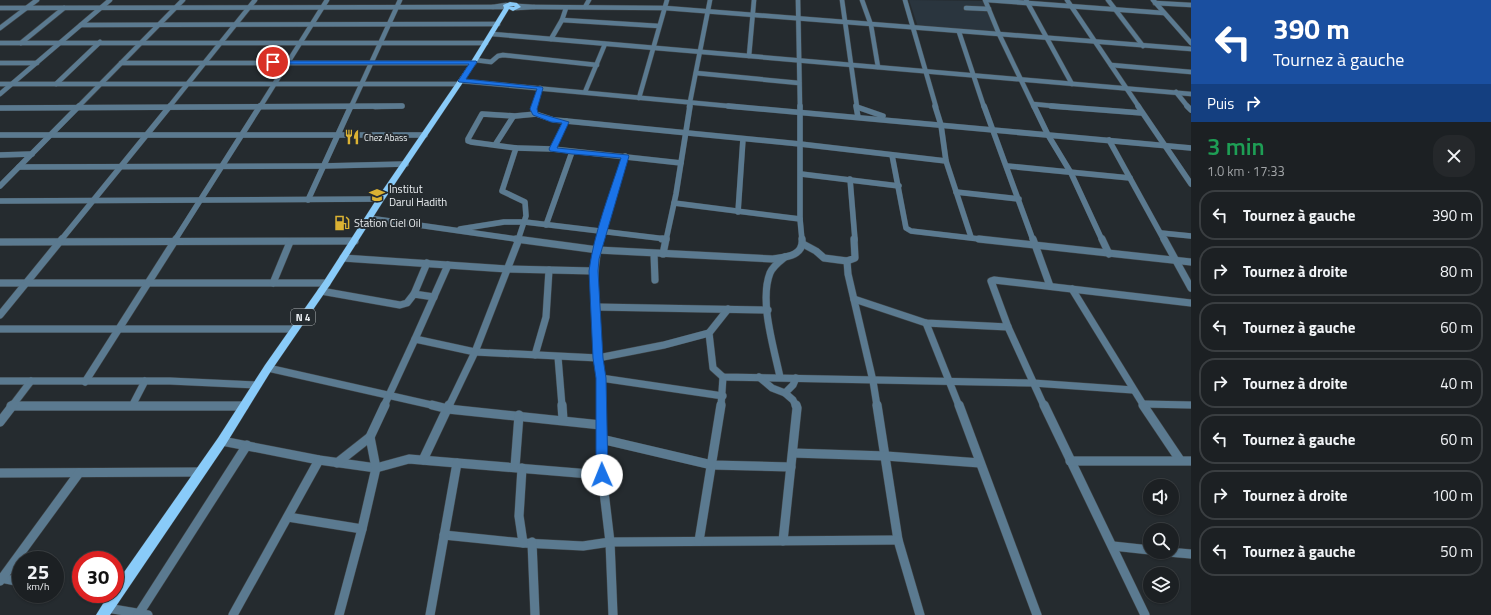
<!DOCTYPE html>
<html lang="fr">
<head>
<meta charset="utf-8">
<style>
  body { margin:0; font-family:"Titillium Web",sans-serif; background:#25282b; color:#f1f3f6; height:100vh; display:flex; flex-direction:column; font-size:15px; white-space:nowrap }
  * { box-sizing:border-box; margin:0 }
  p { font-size:13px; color:#a0a3a6 }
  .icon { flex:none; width:22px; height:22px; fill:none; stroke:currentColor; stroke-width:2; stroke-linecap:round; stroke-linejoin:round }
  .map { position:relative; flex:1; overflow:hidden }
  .panel { display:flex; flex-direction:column; background:#1c2023; width:300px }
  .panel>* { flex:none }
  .guide { background:#1a4fa0; color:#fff; overflow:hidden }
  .tools { position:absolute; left:1143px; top:479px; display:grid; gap:8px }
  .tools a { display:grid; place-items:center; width:36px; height:36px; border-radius:50%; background:#1c2023; box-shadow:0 1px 3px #0004,0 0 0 1px #3a3e41; font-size:20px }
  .speed { position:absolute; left:12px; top:551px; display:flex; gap:8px; font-size:20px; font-weight:700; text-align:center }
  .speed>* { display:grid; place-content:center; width:52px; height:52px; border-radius:50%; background:#1c2023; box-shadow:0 1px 3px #0004,0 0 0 1px #3a3e41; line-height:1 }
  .speed small { font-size:10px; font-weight:400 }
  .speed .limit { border:6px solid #d22; background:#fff; color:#111 }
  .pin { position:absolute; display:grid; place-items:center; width:34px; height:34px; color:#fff; margin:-17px; border:2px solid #fff; border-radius:50%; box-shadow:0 1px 4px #0007 }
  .me { position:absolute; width:44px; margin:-22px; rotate:359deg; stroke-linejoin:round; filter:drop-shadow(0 0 3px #0008) }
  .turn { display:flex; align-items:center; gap:14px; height:84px; padding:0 16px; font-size:18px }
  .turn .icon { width:52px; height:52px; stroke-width:2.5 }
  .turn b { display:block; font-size:28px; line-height:34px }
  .then { display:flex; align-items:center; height:38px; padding:0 16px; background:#0003; gap:8px; font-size:15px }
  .round { display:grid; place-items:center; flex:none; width:42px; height:42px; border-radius:16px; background:#25282b }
  .headline { display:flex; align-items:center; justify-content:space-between; height:68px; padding:0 16px }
  h1 { font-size:24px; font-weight:600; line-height:30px; color:#1e9e55 }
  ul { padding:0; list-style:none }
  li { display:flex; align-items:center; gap:12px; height:50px; margin:0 8px 6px; padding:0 8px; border:2px solid #3a3e41; border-radius:16px }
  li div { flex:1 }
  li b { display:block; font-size:15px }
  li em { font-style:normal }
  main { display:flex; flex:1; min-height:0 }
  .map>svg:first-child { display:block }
  .built { fill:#2a353e }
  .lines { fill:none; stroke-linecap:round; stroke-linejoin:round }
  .minor-far3-casing { stroke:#41474a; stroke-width:5.5 }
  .minor-far2-casing { stroke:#41474a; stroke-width:6 }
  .minor-far1-casing { stroke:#41474a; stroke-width:8 }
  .minor-casing { stroke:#41474a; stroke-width:10 }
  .major-casing { stroke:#41474a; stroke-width:1 }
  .minor-far3 { stroke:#5b7a90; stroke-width:4.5 }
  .minor-far2 { stroke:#5b7a90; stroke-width:5.5 }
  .minor-far1 { stroke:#5b7a90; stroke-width:7 }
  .minor { stroke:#5b7a90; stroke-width:9 }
  .major { fill:#89cbf9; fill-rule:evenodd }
  .route { fill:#1a73e8; stroke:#114b97 }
  .labels { text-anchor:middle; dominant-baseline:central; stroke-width:4; stroke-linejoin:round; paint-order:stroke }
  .far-poi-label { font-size:9px; fill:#ecf0f3; stroke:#252b2f; text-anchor:start }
  .shield { fill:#252b2f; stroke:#b0b5b8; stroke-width:1 }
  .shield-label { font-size:10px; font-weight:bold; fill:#ecf0f3 }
  .poi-label { font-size:11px; fill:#ecf0f3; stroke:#252b2f; text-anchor:start }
</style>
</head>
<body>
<main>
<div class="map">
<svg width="1191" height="615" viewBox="0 0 1191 615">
  <rect width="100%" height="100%" fill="#252b2f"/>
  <!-- built -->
  <path class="built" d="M909,0L984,1L998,33L918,27Z"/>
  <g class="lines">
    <defs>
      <g id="minor-far3">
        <path d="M798,0L800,107"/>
        <path d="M842,0L857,107"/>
        <path d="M862,0L871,25L878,67"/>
        <path d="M905,0L936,107"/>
        <path d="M985,0L999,34L1034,107"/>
        <path d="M987,0L1164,13"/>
        <path d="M1026,0L1072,84"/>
        <path d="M1067,0L1139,107"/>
        <path d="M1108,0L1143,46"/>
        <path d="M1153,0L1191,43"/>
        <path d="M1155,3L1191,5"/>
        <path d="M506,5L493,7H506"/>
        <path d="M534,7L665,8L1191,49"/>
        <path d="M585,7L589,0"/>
        <path d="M0,8L493,7"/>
        <path d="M516,8L534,7L518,6"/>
        <path d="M966,8L989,9"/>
        <path d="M562,20L659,26"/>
        <path d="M81,25L498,24"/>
        <path d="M0,28L37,0"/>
        <path d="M959,32L984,107"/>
        <path d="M492,34L1191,94"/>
        <path d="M551,39L562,20L566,8"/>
        <path d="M0,43H486"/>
        <path d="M21,43L64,8"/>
        <path d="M749,56L754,0"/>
        <path d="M475,60L491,62L498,56L503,55L597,65"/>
        <path d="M0,63H37"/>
        <path d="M121,63H474"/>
        <path d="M1111,65L1191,72"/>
        <path d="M696,73L799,83"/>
        <path d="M461,81L739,107"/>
        <path d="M0,84H459"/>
        <path d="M56,84L100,42"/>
        <path d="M585,92L605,44"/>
        <path d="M1176,92L1188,107"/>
        <path d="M0,94L110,0"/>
        <path d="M639,98L667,0"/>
        <path d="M1033,104L1064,107"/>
        <path d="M78,107L183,0"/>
        <path d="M169,107L255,0"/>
        <path d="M260,107L327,0"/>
        <path d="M351,107L400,0"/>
        <path d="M375,107L402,106"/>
        <path d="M534,107L540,88"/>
        <path d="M689,107L710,0"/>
      </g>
      <g id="minor-far2">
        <path d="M534,106L533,109L536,114L554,120L566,121L553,149L681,163"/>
        <path d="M728,106L1191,148"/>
        <path d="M800,106V219L802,240"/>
        <path d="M856,106L858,117"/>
        <path d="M935,106L941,125L946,161L971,237"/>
        <path d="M984,106L1033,240"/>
        <path d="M1034,106L1048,135L1071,173L1102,240"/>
        <path d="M1051,106L1142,113"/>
        <path d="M1138,106L1191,184"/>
        <path d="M1187,106L1191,110"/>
        <path d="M857,107L883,116"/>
        <path d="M0,108L402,106"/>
        <path d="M566,121L800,144L946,161"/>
        <path d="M0,135H425"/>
        <path d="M1109,140L1164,240"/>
        <path d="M495,145L513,117"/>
        <path d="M516,148L553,149"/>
        <path d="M0,155L32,154"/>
        <path d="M892,155L906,228L911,231L988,240"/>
        <path d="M1007,166L1130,178"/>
        <path d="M19,167L323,166L406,164"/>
        <path d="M801,174L899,186"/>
        <path d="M850,179L855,240"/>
        <path d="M0,186L79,106"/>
        <path d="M956,192L1019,199"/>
        <path d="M308,200L351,106"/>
        <path d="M0,201L381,199"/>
        <path d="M674,203L800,219"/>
        <path d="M738,212L743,139"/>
        <path d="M369,218L523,240"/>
        <path d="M546,225L572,152"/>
        <path d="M460,229L504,222H525L666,239"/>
        <path d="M1161,233L1191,236"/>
        <path d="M61,240L170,106"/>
        <path d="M175,240L260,106"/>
        <path d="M518,240L526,216L525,202L502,191L516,148L471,142L468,141V139L482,114L515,116L536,114"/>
        <path d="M600,240L625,156"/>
        <path d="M666,240L676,194L690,106"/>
      </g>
      <g id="minor-far1">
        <path d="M516,239L598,250L773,259C786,257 804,256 802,239"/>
        <path d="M600,239C587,291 601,352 601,406"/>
        <path d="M662,239H666"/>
        <path d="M979,239L1191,262"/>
        <path d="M1033,239L1050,286"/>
        <path d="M1102,239L1109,254"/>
        <path d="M1164,239L1191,288"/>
        <path d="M0,242L355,241"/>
        <path d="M803,244L816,251L824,258L847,261L855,258L854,239"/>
        <path d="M654,254L655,280"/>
        <path d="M663,254L666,239"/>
        <path d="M343,258L507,269L594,271"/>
        <path d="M847,261L848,274L873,381L877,406"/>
        <path d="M0,283H327"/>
        <path d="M273,283L290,242"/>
        <path d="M1072,289L1144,406"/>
        <path d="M321,291L400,305L407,303L414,294L434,297"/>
        <path d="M414,294L427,263"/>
        <path d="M854,299L926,323L1008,327"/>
        <path d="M595,307L768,310"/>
        <path d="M728,309L709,333L713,368L723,377L1033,383L1133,390"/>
        <path d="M0,315L62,239"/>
        <path d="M926,323L959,406"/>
        <path d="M0,329H295"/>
        <path d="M415,339L448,265"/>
        <path d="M535,355L546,317L549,270"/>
        <path d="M558,357L562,406"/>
        <path d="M268,368L436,406"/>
        <path d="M759,377L772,388L785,393"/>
        <path d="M780,377C774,348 759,301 770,273C773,266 780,261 785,257"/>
        <path d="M601,378L723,396"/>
        <path d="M796,378L793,385L785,393L793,400L796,406"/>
        <path d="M0,381H170L257,385"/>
        <path d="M85,382L176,239"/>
        <path d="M1143,404L1191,405"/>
        <path d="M11,406H244"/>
        <path d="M12,406L31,381"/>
        <path d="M132,406L145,381"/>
        <path d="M384,406L415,339L475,352L598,358L664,345L709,333"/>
        <path d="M449,406L475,352L519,239"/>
        <path d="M721,406L723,377"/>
        <path d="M1044,406L1008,327L991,281L994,280L1191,303"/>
      </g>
      <g id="minor">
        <path d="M432,405L448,409L601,425"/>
        <path d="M562,405L563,420"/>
        <path d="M601,405L602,475L610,542L613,615"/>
        <path d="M877,405L898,540L920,615"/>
        <path d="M959,405L1037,615"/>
        <path d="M1044,405L1145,615"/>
        <path d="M1143,405L1180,460"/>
        <path d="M11,406H244"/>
        <path d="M0,422L13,405"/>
        <path d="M601,439L712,465L791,467"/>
        <path d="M222,441L319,460L376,468L409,459L602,475"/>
        <path d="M793,453L886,456L980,463"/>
        <path d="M423,460L449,405"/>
        <path d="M1070,461H1191"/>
        <path d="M337,463L370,437L385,405"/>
        <path d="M515,467L519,415"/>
        <path d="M522,468L519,516L523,543"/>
        <path d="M0,473L200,472"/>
        <path d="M288,517L362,529"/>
        <path d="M444,535L523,543L583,546L610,542L898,540"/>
        <path d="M699,541L721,405"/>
        <path d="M783,541L797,408L796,405"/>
        <path d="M532,542L535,615"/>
        <path d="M1113,546L1150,550"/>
        <path d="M1168,552L1191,554"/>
        <path d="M0,578L21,582"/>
        <path d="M0,581L79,473"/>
        <path d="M107,608L148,615"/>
        <path d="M138,615L247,445"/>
        <path d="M233,615L319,460"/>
        <path d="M339,615L362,529L376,468L370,437"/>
        <path d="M430,615L457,463"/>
      </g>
      <path id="major" d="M510,2L517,3L521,7L513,11L509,9L478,60L384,200L330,285L271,371L226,444L110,615H96L109,594H115V585L218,438L265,365L324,281L378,197L472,60L504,8L503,5ZM509,6H514L515,7Z"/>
    </defs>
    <!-- minor-far3 casing -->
    <use href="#minor-far3" class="minor-far3-casing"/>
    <!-- minor-far2 casing -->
    <use href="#minor-far2" class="minor-far2-casing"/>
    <!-- minor-far1 casing -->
    <use href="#minor-far1" class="minor-far1-casing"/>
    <!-- minor casing -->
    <use href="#minor" class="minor-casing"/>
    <!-- major casing -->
    <use href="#major" class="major-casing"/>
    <!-- minor-far3 -->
    <use href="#minor-far3" class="minor-far3"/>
    <!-- minor-far2 -->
    <use href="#minor-far2" class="minor-far2"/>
    <!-- minor-far1 -->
    <use href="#minor-far1" class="minor-far1"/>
    <!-- minor -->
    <use href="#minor" class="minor"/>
    <!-- major -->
    <use href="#major" class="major"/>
  </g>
  <!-- route -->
  <path class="route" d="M271,61H476L477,62L466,79L542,87L543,88L537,109L538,113L569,122L557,148L628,155L629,156L599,259L598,271L603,358L606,378L608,475L606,479L602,480L598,479L596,475V378L593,358L589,271C594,233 609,195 621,158L572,154L550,151L549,149L562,123L551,122L533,115L530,109L537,89L459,82L458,81L469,64H271Z"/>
  <!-- icons -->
  <defs>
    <symbol id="restaurant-bare" viewBox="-9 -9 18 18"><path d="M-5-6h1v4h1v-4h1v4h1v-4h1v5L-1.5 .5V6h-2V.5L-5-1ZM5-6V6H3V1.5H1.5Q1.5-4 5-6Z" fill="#dbb233" stroke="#252b2f" stroke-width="2.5" paint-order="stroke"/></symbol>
    <symbol id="school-bare" viewBox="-9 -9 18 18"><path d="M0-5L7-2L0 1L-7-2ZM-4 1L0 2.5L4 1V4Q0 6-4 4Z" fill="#dbb233" stroke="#252b2f" stroke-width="2.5" paint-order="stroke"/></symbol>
    <symbol id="fuel-bare" viewBox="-9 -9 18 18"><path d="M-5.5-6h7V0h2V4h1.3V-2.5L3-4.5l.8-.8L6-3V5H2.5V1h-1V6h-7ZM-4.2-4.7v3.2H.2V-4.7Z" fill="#dbb233" stroke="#252b2f" stroke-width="2.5" paint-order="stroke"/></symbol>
  </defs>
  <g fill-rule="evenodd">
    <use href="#restaurant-bare" x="341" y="126" width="22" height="22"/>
    <use href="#school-bare" x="366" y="184" width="22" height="22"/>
    <use href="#fuel-bare" x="331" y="212" width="22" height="22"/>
  </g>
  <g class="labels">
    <!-- far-poi labels -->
    <g class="far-poi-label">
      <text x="364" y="137">Chez Abass</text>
    </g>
    <!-- shield labels -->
    <rect class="shield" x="291" y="309" width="24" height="16" rx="3"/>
    <g class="shield-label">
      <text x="303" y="317">N 4</text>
    </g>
    <!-- poi labels -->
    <g class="poi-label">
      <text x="389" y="189">Institut<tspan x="389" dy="13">Darul Hadith</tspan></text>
      <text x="354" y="223">Station Ciel Oil</text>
    </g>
  </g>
</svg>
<div class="tools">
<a><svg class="icon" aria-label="sound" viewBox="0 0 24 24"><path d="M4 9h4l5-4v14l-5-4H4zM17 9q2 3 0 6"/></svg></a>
<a><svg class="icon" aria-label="search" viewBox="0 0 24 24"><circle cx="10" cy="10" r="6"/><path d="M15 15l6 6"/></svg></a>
<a><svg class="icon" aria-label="layers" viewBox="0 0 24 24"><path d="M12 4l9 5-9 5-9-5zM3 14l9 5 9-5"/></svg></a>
</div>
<div class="speed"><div>25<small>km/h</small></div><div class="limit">30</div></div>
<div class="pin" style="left:273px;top:62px;background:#d93025"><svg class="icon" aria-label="arrive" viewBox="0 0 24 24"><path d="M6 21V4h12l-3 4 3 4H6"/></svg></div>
<svg class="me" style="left:602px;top:475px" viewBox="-20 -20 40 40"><circle r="19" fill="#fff"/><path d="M0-13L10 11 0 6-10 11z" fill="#1a73e8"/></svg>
</div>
<section class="panel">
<div class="guide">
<div class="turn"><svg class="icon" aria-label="left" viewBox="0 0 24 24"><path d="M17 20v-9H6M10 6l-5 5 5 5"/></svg><div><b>390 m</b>Tournez à gauche</div></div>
<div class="then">Puis<svg class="icon" aria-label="right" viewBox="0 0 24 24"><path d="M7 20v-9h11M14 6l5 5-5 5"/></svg></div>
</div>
<div class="headline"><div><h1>3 min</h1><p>1.0 km · 17:33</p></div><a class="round"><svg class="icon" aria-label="close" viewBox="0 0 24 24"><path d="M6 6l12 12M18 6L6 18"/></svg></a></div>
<ul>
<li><svg class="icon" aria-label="left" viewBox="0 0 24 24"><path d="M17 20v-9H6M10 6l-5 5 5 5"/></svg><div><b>Tournez à gauche</b></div><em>390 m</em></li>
<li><svg class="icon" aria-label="right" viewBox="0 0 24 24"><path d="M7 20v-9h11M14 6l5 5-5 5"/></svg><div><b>Tournez à droite</b></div><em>80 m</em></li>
<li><svg class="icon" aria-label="left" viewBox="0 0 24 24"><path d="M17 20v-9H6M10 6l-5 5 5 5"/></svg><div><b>Tournez à gauche</b></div><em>60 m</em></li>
<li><svg class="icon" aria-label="right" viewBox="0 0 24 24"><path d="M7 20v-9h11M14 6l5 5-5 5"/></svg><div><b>Tournez à droite</b></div><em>40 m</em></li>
<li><svg class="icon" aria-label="left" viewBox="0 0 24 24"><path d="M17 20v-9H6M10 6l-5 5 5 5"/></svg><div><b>Tournez à gauche</b></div><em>60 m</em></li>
<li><svg class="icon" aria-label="right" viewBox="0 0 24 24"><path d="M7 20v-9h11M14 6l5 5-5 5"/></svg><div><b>Tournez à droite</b></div><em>100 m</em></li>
<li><svg class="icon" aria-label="left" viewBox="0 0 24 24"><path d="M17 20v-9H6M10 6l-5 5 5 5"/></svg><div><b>Tournez à gauche</b></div><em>50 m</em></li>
</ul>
</section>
</main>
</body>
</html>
